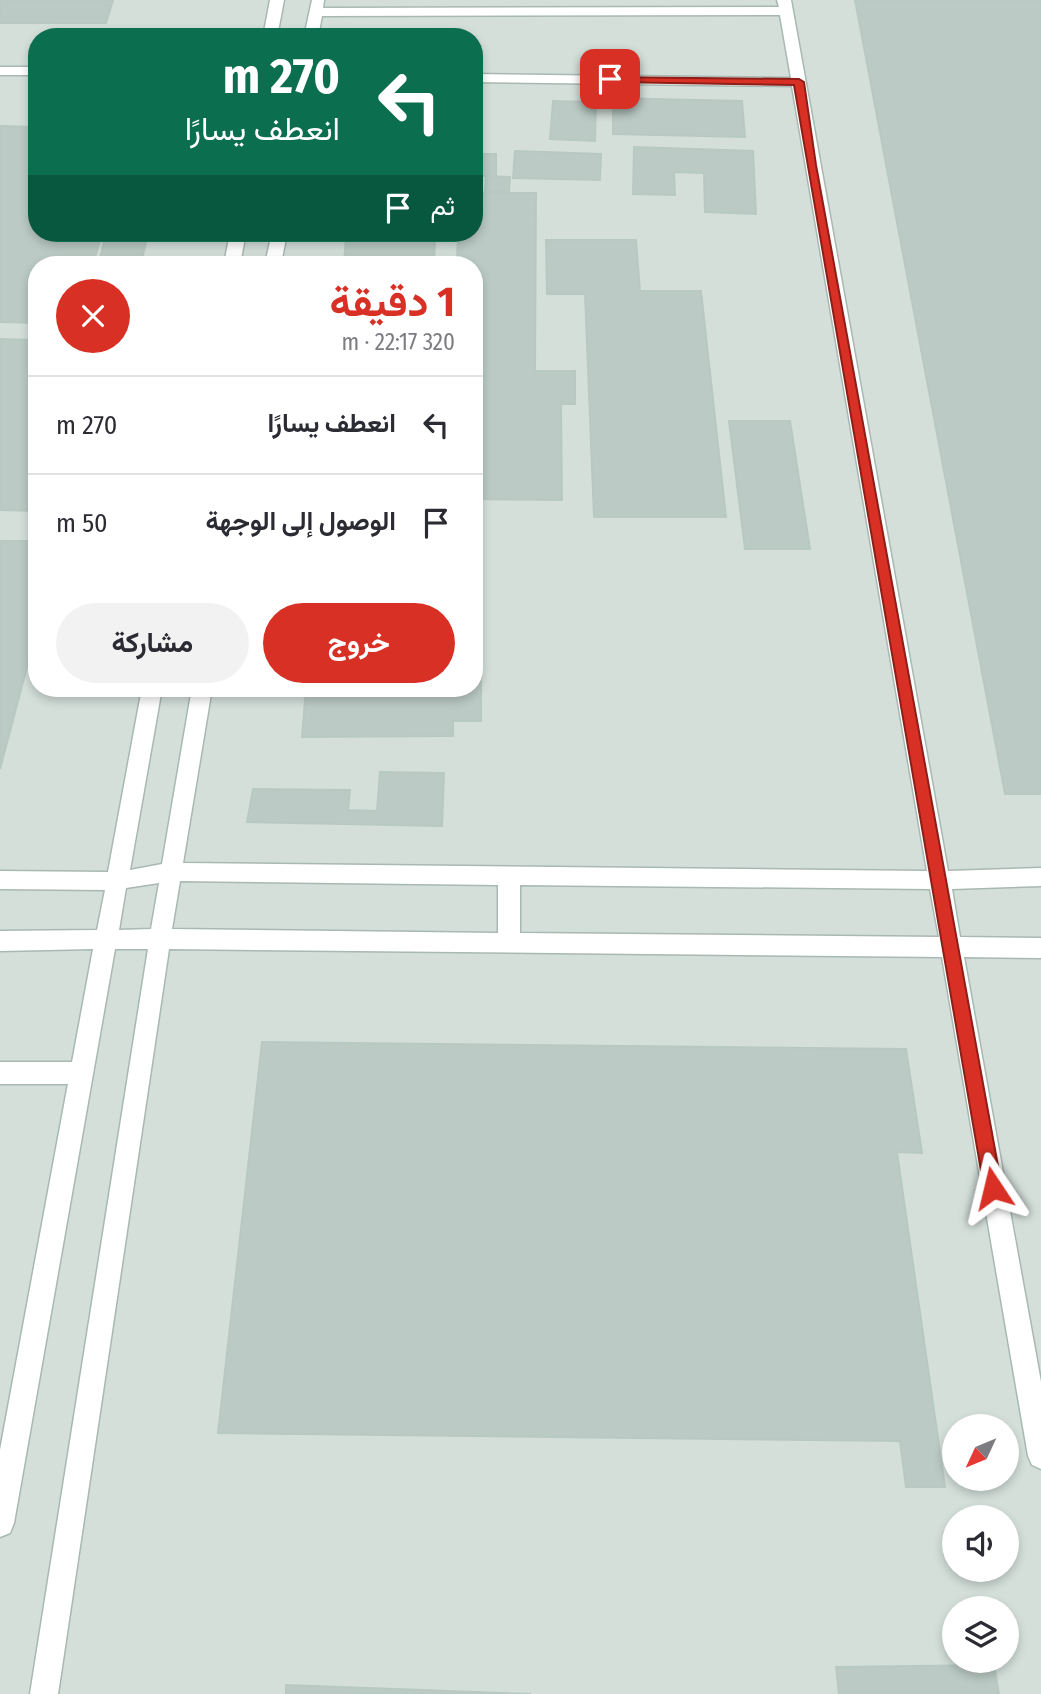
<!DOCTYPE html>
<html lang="ar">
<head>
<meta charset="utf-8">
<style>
  body { margin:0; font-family:"Fira Sans Condensed",Vazirmatn,sans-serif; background:#f2f2f3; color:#2b2b33; direction:rtl; height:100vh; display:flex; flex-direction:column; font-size:26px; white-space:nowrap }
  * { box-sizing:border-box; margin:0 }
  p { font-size:23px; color:#7c7c81 }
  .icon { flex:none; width:38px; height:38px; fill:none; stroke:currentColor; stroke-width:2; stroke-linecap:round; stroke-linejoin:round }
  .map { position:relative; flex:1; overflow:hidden; direction:ltr }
  .sheet { position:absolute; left:28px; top:256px; width:455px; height:441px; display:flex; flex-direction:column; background:#fff; border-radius:28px; box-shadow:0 4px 10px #0003; direction:rtl }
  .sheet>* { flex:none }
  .guide { position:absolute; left:28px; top:28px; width:455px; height:214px; border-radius:28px; box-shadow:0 4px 10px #0003; direction:rtl; background:#0b6e4f; color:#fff; overflow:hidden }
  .needle { width:46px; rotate:226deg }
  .buttons { position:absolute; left:942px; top:1414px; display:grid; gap:14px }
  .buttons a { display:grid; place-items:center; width:77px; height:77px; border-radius:50%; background:#fff; box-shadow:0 4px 10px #0003; font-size:35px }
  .pin { position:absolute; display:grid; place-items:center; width:60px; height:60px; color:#fff; margin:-30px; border-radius:14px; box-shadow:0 4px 10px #0006 }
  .me { position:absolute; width:77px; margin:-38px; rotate:350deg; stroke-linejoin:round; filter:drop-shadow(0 0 5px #0008) }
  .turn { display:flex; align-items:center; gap:24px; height:147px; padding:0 28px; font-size:32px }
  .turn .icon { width:91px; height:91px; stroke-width:2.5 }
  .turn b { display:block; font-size:49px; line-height:60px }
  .then { display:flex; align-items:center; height:66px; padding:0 28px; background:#0003; gap:14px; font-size:26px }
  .round { display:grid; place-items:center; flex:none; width:74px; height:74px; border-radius:37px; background:#f2f2f3 }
  .summary { display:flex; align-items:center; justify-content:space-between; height:119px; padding:0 28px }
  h1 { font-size:42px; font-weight:700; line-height:52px; color:#d93025 }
  .cta { display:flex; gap:14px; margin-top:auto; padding:14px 28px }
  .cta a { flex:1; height:80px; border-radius:42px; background:#d93025; color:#fff; font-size:28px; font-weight:700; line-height:80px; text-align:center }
  .cta a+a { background:#f2f2f3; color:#2b2b33 }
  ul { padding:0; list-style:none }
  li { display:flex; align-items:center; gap:21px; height:98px; padding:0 28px; border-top:2px solid #e1e1e2 }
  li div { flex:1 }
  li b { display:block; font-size:26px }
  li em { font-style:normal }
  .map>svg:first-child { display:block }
  .built { fill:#d4dfda; fill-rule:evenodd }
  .building { fill:#bbcac4; stroke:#b8c9c2; stroke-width:2 }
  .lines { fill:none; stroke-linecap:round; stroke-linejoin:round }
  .service-casing { stroke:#a8b8b2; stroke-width:3 }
  .minor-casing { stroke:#a8b8b2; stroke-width:3 }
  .service { fill:#fff; fill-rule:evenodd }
  .minor { fill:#fff; fill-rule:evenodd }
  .route { fill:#d93025; stroke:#8d1f18; stroke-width:2 }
</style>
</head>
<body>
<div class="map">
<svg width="1041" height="1694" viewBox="0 0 1041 1694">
  <rect width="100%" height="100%" fill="#e6efeb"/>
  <!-- built -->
  <path class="built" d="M0,0H1041V1694H0ZM37,37H474V233H37ZM37,264H474V688H37ZM954,1426H1006V1479H954ZM954,1517H1006V1570H954ZM954,1608H1006V1661H954Z"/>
  <!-- building -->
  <g class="building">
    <path d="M0,0H113L106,23H0Z"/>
    <path d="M855,0H1041V794H1005Z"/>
    <path d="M613,98L742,101L745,137L613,134Z"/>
    <path d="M553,101L596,102L595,141L550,139Z"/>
    <path d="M0,126L37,127V233H102L93,264H37V323L0,322Z"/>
    <path d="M634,147L753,151L756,214L705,212L704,173L674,172L675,195L633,194Z"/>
    <path d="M515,151L601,154L600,180L513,178Z"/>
    <rect x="474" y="154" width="22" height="22"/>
    <path d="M486,176L510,177L509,191H485Z"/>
    <path d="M474,193H536L535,371H575V404H561L562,500L474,499V264H457L458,233H474Z"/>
    <path d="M106,233H148L141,264H99Z"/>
    <path d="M346,236H435L434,264H344Z"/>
    <path d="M546,240H636L640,291H701L726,517H594L585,294H547Z"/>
    <path d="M0,339L37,340V511L0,510Z"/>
    <path d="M729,421H790L810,549H745Z"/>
    <path d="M0,541H37V629L0,769Z"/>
    <path d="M474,595H481V721H453V736L302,737L306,688H474Z"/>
    <path d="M380,772L444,773L442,826L247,822L253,789L350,790L348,810L377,811Z"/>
    <path d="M262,1042L906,1049L922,1153L897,1152L945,1487H906L900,1441L218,1433Z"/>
    <path d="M994,1665L999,1694H839L836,1667Z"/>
    <path d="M286,1685L531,1694H286Z"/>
  </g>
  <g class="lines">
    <defs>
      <path id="service" d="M0,1062H80L88,1065L92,1073L88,1081L80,1084H0Z"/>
      <g id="minor">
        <path d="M270,0H284L277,37H263Z"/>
        <path d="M312,0H324L323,8L779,7L777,0H791L948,871L1041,868V886L952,889L960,937L1041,938V958L964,957L1041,1382V1469L1032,1465L1028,1456L942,957L169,949L58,1694H30L148,949H115L14,1523L10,1533L0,1537V1450L93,949L0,951V931L97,930L105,890L0,889V871L108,872L142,688H162L130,870L162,864L192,688H212L183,863L927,871L792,86L474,82V74L791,78L780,15L322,16L318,37H304ZM180,881L498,885V933L172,929ZM159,883L151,929L119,930L126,888ZM520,885L930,889L939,937L520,933Z"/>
        <rect x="0" y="67" width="37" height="8"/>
        <path d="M230,233H246L240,264H224Z"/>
        <path d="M272,233H287L281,264H265Z"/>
      </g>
    </defs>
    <!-- service casing -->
    <use href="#service" class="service-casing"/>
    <!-- minor casing -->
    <use href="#minor" class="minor-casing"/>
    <!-- service -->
    <use href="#service" class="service"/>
    <!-- minor -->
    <use href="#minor" class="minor"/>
  </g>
  <!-- route -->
  <path class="route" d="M606,77L799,79L804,82L816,165L1002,1188L999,1195L993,1197L986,1195L984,1188L794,85L610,82L606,81Z"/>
</svg>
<div class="buttons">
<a><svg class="needle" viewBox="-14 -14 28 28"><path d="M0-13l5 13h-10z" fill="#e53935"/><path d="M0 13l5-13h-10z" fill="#7c7c81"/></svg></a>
<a><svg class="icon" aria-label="sound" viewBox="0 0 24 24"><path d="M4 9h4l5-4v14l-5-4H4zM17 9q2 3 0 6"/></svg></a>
<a><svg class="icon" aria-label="layers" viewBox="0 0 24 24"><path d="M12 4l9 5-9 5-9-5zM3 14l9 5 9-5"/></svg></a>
</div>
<div class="pin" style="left:610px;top:79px;background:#d93025"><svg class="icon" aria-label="arrive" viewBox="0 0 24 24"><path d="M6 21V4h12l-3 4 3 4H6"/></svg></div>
<svg class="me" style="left:993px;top:1188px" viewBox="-20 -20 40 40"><path d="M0-17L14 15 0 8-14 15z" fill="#d93025" stroke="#fff" stroke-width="4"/></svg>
<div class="guide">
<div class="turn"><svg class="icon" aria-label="left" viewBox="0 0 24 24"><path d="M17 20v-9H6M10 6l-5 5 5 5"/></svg><div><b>270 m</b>انعطف يسارًا</div></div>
<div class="then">ثم<svg class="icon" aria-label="arrive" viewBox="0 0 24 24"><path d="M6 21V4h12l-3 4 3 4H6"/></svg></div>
</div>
<section class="sheet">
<div class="summary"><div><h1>1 دقيقة</h1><p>320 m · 22:17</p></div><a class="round" style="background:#d93025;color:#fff"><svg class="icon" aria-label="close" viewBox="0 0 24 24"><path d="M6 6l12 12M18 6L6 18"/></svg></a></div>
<ul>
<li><svg class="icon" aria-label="left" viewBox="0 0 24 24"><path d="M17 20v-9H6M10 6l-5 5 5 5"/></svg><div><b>انعطف يسارًا</b></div><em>270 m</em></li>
<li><svg class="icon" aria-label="arrive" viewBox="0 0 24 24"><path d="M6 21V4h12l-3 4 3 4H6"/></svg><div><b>الوصول إلى الوجهة</b></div><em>50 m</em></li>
</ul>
<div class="cta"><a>خروج</a><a>مشاركة</a></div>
</section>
</div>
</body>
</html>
